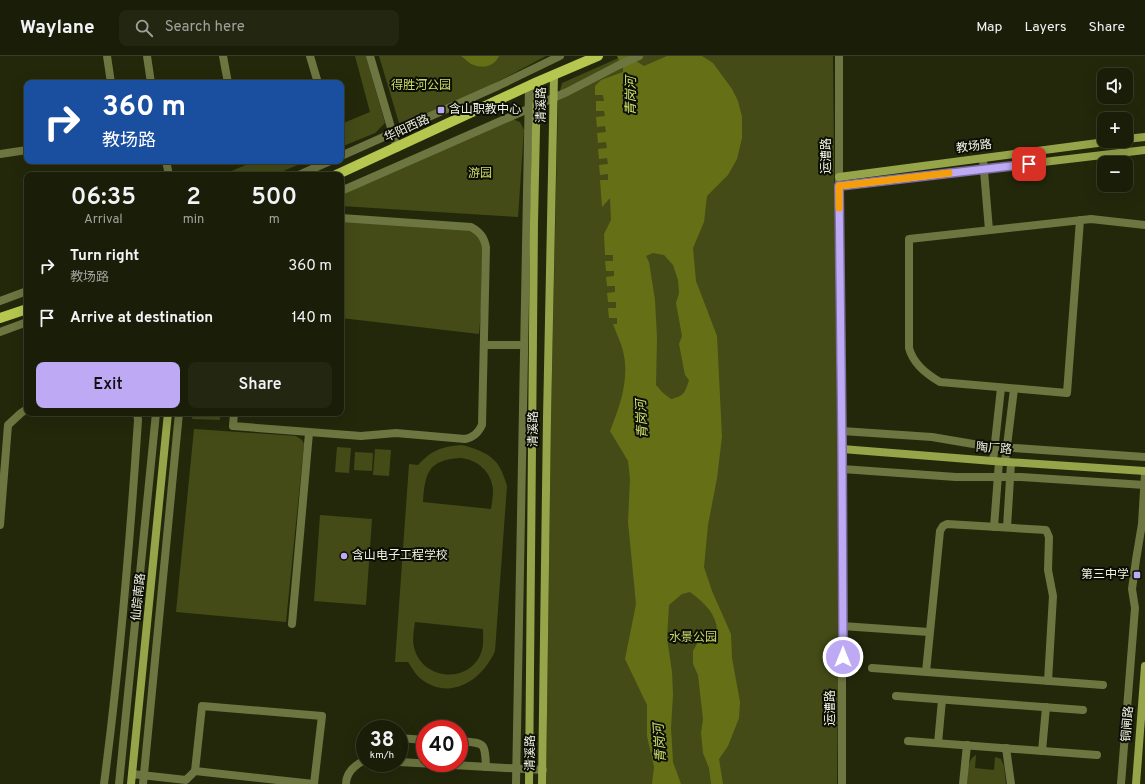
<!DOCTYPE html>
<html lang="en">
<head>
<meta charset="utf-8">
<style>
  body { margin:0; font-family:Overpass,"Noto Sans SC",sans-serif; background:#232712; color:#f1f3f6; height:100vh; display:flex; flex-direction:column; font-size:15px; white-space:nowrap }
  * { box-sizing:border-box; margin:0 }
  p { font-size:13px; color:#9fa29c }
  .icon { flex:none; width:22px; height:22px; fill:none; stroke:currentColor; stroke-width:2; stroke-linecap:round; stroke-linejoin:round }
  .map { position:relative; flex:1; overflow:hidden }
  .details { position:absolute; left:24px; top:116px; width:320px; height:244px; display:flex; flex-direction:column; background:#1a1e08; border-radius:8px; box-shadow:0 4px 16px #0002,0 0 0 1px #383c29 }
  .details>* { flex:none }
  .banner { position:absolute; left:24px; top:24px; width:320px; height:84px; border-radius:8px; box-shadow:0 4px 16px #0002,0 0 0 1px #383c29; background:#1a4fa0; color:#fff; overflow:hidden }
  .fabs { position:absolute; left:1097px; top:12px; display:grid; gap:8px }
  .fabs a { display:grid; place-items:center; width:36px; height:36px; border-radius:8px; background:#1a1e08; box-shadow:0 4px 16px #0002,0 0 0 1px #383c29; font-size:20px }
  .speed { position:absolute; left:356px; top:664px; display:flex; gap:8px; font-size:20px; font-weight:700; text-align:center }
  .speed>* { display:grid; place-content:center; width:52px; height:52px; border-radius:50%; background:#1a1e08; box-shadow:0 4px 16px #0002,0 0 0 1px #383c29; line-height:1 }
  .speed small { font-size:10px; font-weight:400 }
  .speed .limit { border:6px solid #d22; background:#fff; color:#111 }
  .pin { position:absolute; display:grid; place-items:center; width:34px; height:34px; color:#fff; margin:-17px; border-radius:8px; box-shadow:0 2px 6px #0006 }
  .me { position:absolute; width:44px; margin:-22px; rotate:0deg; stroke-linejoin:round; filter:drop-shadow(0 0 3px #0008) }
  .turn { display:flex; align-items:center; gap:14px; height:84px; padding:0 12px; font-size:18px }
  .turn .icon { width:52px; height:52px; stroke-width:2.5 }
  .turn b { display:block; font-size:28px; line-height:34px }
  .eta { display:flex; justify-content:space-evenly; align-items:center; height:68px; text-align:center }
  .eta b { font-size:24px; font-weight:600; line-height:28px }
  .cta { display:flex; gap:8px; margin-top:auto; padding:8px 12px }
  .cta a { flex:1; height:46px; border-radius:8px; background:#bea9f4; color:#111; font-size:16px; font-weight:600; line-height:46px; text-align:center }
  .cta a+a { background:#232712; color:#f1f3f6 }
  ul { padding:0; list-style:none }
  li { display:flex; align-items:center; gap:12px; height:52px; padding:0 12px }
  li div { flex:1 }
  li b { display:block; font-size:15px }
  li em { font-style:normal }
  header { display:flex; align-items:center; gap:24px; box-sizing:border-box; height:56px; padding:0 20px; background:#1a1e08; border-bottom:1px solid #383c29 }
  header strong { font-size:19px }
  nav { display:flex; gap:22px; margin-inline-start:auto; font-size:14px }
  .search { width:280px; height:36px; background:#232712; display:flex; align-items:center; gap:10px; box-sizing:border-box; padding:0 14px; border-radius:8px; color:#9fa29c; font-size:15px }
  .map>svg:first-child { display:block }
  .green { fill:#444b17; fill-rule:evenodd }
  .water { fill:#657016; fill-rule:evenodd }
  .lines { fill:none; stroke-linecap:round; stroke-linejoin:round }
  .minor { stroke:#6d7640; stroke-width:8 }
  .tertiary { stroke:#6d7640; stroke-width:8 }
  .secondary { stroke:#96a44a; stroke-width:8 }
  .primary { stroke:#b6c750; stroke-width:10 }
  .route-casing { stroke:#7c6e9f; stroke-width:10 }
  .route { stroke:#bea9f4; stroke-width:7 }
  .slow { stroke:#f59e0b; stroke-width:7 }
  .poi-dot { fill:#bea9f4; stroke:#0d0f05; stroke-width:1.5 }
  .labels { text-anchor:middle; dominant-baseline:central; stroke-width:4; stroke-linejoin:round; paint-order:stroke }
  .park-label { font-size:12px; fill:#c9db69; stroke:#0d0f05 }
  .street-label { font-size:12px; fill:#f2f5e4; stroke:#0d0f05 }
  .poi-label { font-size:12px; fill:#f2f5e4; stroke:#0d0f05; text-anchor:start }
  .water-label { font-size:13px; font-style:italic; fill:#d1e371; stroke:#0d0f05 }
</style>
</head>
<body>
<header>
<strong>Waylane</strong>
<div class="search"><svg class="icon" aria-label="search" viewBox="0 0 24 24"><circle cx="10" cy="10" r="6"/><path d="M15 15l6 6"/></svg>Search here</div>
<nav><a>Map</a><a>Layers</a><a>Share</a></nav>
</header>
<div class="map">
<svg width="1145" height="728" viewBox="0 0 1145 728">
  <rect width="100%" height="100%" fill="#23280b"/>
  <!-- green -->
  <g class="green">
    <path d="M355,0H366L385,67L375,77L341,91V68L370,56Z"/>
    <path d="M379,0H546L409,73L399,67Z"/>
    <path d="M623,0H833L837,392L838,631L837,728H546L551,361L558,42L562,27Z"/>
    <path d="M512,63L520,66L524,74L518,161L341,150V138Z"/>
    <path d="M255,105H307L274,119H222Z"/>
    <path d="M341,165L469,173C477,178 480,182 482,190L481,256L479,278L341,262Z"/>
    <path d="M193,357H220V364L192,363Z"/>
    <path d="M194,373L296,380L302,384L304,388L286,566L176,556Z"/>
    <path d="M461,389C475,392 493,398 500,412C503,417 505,424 507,430L495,595C483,623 451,646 421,623C416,619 412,612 408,606H395L409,408L418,409C432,394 441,391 461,389ZM460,402C477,403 492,416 493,434C493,440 492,447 491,453L423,446C425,417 428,404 460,402ZM415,566L483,573C483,579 484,590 481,597C469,629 421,624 414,591C412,584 414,573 415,566Z"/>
    <path d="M337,391L351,392L349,417L335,416Z"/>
    <path d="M375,393L391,394L389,420L373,419Z"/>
    <path d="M355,396L373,397L372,415L354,414Z"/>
    <path d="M320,459L372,463L366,549L314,545Z"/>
    <path d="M976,699L975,712L994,714L995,701L1001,703L1004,710L1006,728H967C968,719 967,703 976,699Z"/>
  </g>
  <!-- water -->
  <g class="water">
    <path d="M461,0H499C494,11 482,13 471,8C468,6 464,2 461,0Z"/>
    <path d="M617,0H634L636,5L644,10L667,0H702L713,7L732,33L738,45L742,61V82L737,103L728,119L707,140L704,166L693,192L696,225L717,280L722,381L717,422L708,469L704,511L712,535L731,578L732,602L740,646L739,662L728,690L719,703L723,728H711L709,712L703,697L701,677L703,663L698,619L693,608V595L699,584L707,580L717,572C715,556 702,545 690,536L682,538L669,549L667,582L672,616L673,638L671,672L673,706L681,728H652L654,711L647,680V649L625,603L636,548L628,466L630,423L628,405L610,375C620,350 630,322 623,295C621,286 616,277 613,268H617V262H609L608,252H616V246H608L607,237L615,236V230H607L606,221L614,220V215H606L605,205H613V199H605L604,178L611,164L610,142L602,151L600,124H608V118L600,119L599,109L608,108L607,102L599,103L598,93L607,92L606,86L598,87L597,77L606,76L605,70L597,71L596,61L605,60L604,55H596V45H604L603,39H595V30L601,24L623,16V12ZM653,197L664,199L673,209L678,224L679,237L676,247L682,280L679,288L685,319L689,324C685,337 684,340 671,343L663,337L656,329L657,281L655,244L649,206L646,200Z"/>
  </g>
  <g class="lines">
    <!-- minor -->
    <g class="minor">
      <path d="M107,0L111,27"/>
      <path d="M223,0L228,27"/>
      <path d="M310,0L318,27"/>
      <path d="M0,98L27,94"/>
      <path d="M341,100L498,30L560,0"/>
      <path d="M983,103L989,174"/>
      <path d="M299,119L330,105"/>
      <path d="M341,135L567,36L619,9L639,0"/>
      <path d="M1080,164L1067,337L940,326C926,318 913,307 909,292V183L1091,163L1145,169"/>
      <path d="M0,245L27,235"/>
      <path d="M0,276L27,266"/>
      <path d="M485,289H524"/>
      <path d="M234,357L233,370L361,380L396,377L465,383C474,381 478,377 482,369L486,191C484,181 480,176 471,171L341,162"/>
      <path d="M842,375L932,381L985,390L1145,401"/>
      <path d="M993,405L1001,332"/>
      <path d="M1005,406L1014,333"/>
      <path d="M842,413L956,421H1021L1145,429"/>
      <path d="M0,469L8,369L21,357L27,353"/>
      <path d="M994,471L999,406"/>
      <path d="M1007,471L1011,407"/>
      <path d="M292,568L309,377"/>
      <path d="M842,570L929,576"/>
      <path d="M872,612L1103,629"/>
      <path d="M926,616L940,475L943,470L947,468L1046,474L1049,481L1048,514L1053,540L1048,625"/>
      <path d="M896,640L1083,654"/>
      <path d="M399,682L425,684"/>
      <path d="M459,685C484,687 485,685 486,711"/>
      <path d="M908,685L1097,699"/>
      <path d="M938,687L942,644"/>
      <path d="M1006,692L1011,728"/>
      <path d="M1042,695L1046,651"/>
      <path d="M399,706L543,714"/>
      <path d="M195,715L202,650L322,660L314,728"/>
      <path d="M132,718L186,724L195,715L314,728"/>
      <path d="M104,728C120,607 130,486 138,364L137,357"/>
      <path d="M119,728L156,357"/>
      <path d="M143,728L179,357"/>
      <path d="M346,728C346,716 355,709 365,704"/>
      <path d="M516,728L529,30"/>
      <path d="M963,728L967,689"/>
      <path d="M1121,728L1135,552L1132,533L1136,504L1142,468L1145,418"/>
    </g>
    <!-- tertiary -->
    <g class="tertiary">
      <path d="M147,0L151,27"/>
      <path d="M370,0L397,92"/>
      <path d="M839,0V121L842,393V728"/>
      <path d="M166,105L169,119"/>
    </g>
    <!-- secondary -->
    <g class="secondary">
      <path d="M1126,83L1145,81"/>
      <path d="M839,121L1113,85"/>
      <path d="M839,130L1145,94"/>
      <path d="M842,393L993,405L1145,415"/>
      <path d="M131,728L168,357"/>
      <path d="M529,728L534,166L537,26"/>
      <path d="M542,728L547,362L554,19"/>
      <path d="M1136,728L1145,610"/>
    </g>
    <!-- primary -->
    <g class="primary">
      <path d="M336,119L537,26L598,0"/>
      <path d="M0,262L27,253"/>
    </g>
  </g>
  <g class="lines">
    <defs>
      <path id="route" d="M843,601L842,393L839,130L1029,108"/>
    </defs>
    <!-- route casing -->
    <use href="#route" class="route-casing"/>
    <!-- route -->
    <use href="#route" class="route"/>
    <!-- slow -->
    <path class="slow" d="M839,152V130L949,117"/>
  </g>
  <!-- markers -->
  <g class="poi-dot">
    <rect x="437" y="50" width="8" height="8" rx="2"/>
    <circle cx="344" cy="500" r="4"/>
    <rect x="1133" y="515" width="8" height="8" rx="2"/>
  </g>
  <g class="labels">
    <!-- park labels -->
    <g class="park-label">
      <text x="421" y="30">得胜河公园</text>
      <text x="480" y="118">游园</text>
      <text x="693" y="582">水景公园</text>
    </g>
    <!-- street labels -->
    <g class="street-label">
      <text transform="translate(542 49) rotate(-89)">清溪路</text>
      <text transform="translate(407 73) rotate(-25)">华阳西路</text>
      <text transform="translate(974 91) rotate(-7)">教场路</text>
      <text transform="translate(827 100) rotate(-90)">运漕路</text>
      <text transform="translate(534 373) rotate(-89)">清溪路</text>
      <text transform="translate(994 393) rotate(4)">陶厂路</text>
      <text transform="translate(139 541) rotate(-84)">仙踪南路</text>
      <text transform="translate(831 652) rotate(-90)">运漕路</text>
      <text transform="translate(1128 668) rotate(-85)">铜闸路</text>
      <text transform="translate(531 697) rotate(-89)">清溪路</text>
    </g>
    <!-- poi labels -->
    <g class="poi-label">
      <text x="449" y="54">含山职教中心</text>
      <text x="352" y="500">含山电子工程学校</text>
      <text x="1129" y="519" text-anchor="end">第三中学</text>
    </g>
    <!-- water labels -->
    <g class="water-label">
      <text transform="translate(632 40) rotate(-89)">青岗河</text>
      <text transform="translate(643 363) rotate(-93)">青岗河</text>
      <text transform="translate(661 687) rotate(-94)">青岗河</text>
    </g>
  </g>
</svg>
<div class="fabs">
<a><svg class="icon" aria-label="sound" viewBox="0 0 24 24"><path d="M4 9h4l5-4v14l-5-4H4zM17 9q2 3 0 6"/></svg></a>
<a>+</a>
<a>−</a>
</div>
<div class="speed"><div>38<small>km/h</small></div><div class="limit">40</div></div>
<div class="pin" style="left:1029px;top:108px;background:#d93025"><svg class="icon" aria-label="arrive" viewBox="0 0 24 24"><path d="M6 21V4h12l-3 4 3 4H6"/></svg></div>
<svg class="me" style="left:843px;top:601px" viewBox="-20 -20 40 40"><circle r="17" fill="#bea9f4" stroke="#fff" stroke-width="3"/><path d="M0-11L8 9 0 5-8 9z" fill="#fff"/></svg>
<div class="banner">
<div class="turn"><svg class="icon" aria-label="right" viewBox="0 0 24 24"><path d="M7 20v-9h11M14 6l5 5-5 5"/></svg><div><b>360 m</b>教场路</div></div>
</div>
<section class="details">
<div class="eta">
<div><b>06:35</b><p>Arrival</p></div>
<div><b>2</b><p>min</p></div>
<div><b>500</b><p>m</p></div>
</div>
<ul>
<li><svg class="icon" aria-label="right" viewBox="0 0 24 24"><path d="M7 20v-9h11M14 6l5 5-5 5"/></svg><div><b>Turn right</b><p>教场路</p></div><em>360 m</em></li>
<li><svg class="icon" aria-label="arrive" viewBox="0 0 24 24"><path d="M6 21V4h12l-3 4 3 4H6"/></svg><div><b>Arrive at destination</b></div><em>140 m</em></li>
</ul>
<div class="cta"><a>Exit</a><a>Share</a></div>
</section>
</div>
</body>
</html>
